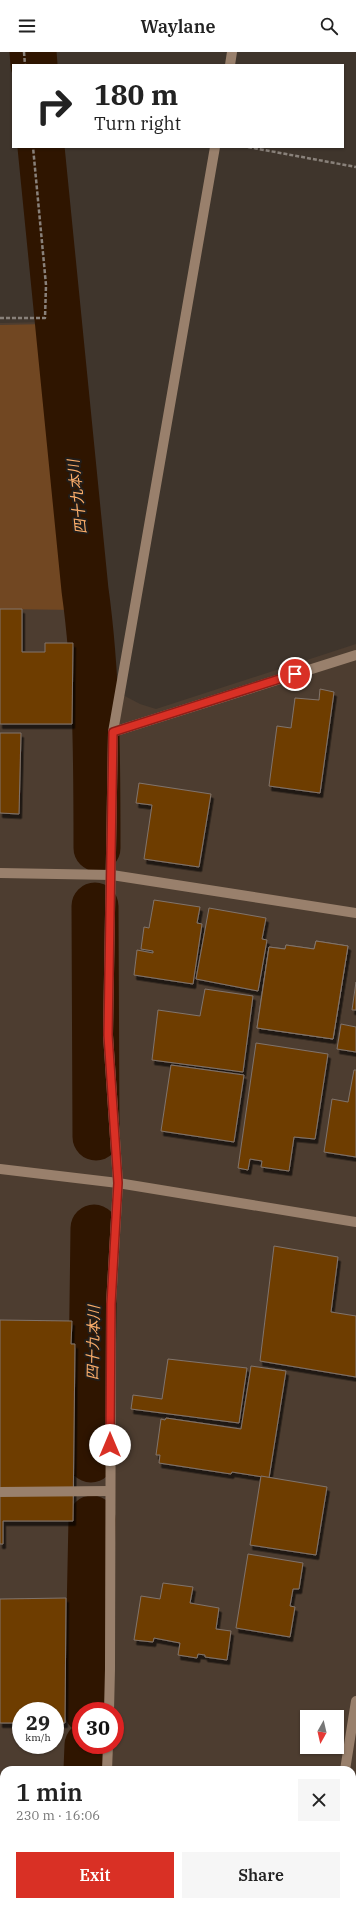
<!DOCTYPE html>
<html lang="en">
<head>
<meta charset="utf-8">
<style>
  body { margin:0; font-family:"IBM Plex Serif","Noto Sans JP",serif; background:#f6f6f6; color:#222; height:100vh; display:flex; flex-direction:column; font-size:15px; white-space:nowrap }
  * { box-sizing:border-box; margin:0 }
  p { font-size:13px; color:#767676 }
  .icon { flex:none; width:22px; height:22px; fill:none; stroke:currentColor; stroke-width:2; stroke-linecap:round; stroke-linejoin:round }
  .map { position:relative; flex:1; overflow:hidden }
  .side { position:absolute; left:0px; top:1714px; width:356px; height:140px; display:flex; flex-direction:column; background:#fff; border-radius:12px 12px 0 0; box-shadow:0 1px 3px #0004 }
  .side>* { flex:none }
  .guide { position:absolute; left:12px; top:12px; width:332px; height:84px; border-radius:0px; box-shadow:0 1px 3px #0004; background:#fff; color:#222; overflow:hidden }
  .needle { width:26px; rotate:188deg }
  .fabs { position:absolute; left:300px; top:1658px; display:grid; gap:8px }
  .fabs a { display:grid; place-items:center; width:44px; height:44px; border-radius:0px; background:#fff; box-shadow:0 1px 3px #0004; font-size:20px }
  .speed { position:absolute; left:12px; top:1650px; display:flex; gap:8px; font-size:20px; font-weight:700; text-align:center }
  .speed>* { display:grid; place-content:center; width:52px; height:52px; border-radius:50%; background:#fff; box-shadow:0 1px 3px #0004; line-height:1 }
  .speed small { font-size:10px; font-weight:400 }
  .speed .limit { border:6px solid #d22; background:#fff; color:#111 }
  .pin { position:absolute; display:grid; place-items:center; width:34px; height:34px; color:#fff; margin:-17px; border:2px solid #fff; border-radius:50%; box-shadow:0 1px 4px #0007 }
  .me { position:absolute; width:44px; margin:-22px; rotate:0deg; stroke-linejoin:round; filter:drop-shadow(0 0 3px #0008) }
  .turn { display:flex; align-items:center; gap:14px; height:84px; padding:0 16px; font-size:18px }
  .turn .icon { width:52px; height:52px; stroke-width:2.5 }
  .turn b { display:block; font-size:28px; line-height:34px }
  .round { display:grid; place-items:center; flex:none; width:42px; height:42px; border-radius:0px; background:#f6f6f6 }
  .overview { display:flex; align-items:center; justify-content:space-between; height:68px; padding:0 16px }
  h1 { font-size:24px; font-weight:600; line-height:30px }
  .primary-button { display:flex; gap:8px; margin-top:auto; padding:8px 16px }
  .primary-button a { flex:1; height:46px; border-radius:0px; background:#d93025; color:#fff; font-size:16px; font-weight:600; line-height:46px; text-align:center }
  .primary-button a+a { background:#f6f6f6; color:#222 }
  header { display:flex; justify-content:space-between; align-items:center; height:52px; padding:0 16px; background:#fff; font-size:18px; font-weight:600 }
  .map>svg:first-child { display:block }
  .built { fill:#4d3d30; fill-rule:evenodd }
  .green { fill:#714722 }
  .lines { fill:none; stroke-linecap:round; stroke-linejoin:round }
  .river { stroke:#2f1500; stroke-width:47 }
  .building { fill:#6e3c04; stroke:#80746b; filter:url(#shadow) }
  .path { stroke:#89817a; stroke-width:2.5; stroke-dasharray:4 2; stroke-linecap:butt }
  .minor { stroke:#99806c; stroke-width:10 }
  .route-casing { stroke:#8d1f18; stroke-width:10 }
  .route { stroke:#d93025; stroke-width:7 }
  .labels { text-anchor:middle; dominant-baseline:central; stroke-width:4; stroke-linejoin:round; paint-order:stroke }
  .water-label { font-size:15px; font-style:italic; fill:#fbad6a; stroke:#221d19 }
</style>
</head>
<body>
<header><svg class="icon" aria-label="menu" viewBox="0 0 24 24"><path d="M4 6h16M4 12h16M4 18h16"/></svg>Waylane<svg class="icon" aria-label="search" viewBox="0 0 24 24"><circle cx="10" cy="10" r="6"/><path d="M15 15l6 6"/></svg></header>
<div class="map">
<svg width="356" height="1854" viewBox="0 0 356 1854">
  <defs>
    <filter id="shadow"><feDropShadow dx="2.5" dy="4.5" stdDeviation="0" flood-color="#0009"/></filter>
  </defs>
  <rect width="100%" height="100%" fill="#3f352c"/>
  <!-- built -->
  <path class="built" d="M48,270L85,623L140,652L156,657L356,592V1854H77V1850H352V1718H4V1743H0V271ZM21,1659H55V1693H21ZM81,1659H115V1693H81ZM307,1665H337V1695H307Z"/>
  <!-- green -->
  <g class="green">
    <path d="M48,272L78,558L0,557V273Z"/>
    <path d="M0,1775H4V1850H67V1854H0Z"/>
  </g>
  <g class="lines">
    <!-- river -->
    <g class="river">
      <path d="M33,0L34,13"/>
      <path d="M41,95L85,538C97,624 97,710 97,796"/>
      <path d="M95,854L96,1085"/>
      <path d="M91,1407L94,1176"/>
      <path d="M88,1659L92,1467"/>
      <path d="M87,1718L88,1693"/>
      <path d="M88,1854V1850"/>
    </g>
  </g>
  <!-- building -->
  <g class="building">
    <path d="M0,557H22V600H45V591H73L72,672H0Z"/>
    <path d="M320,637L334,640L320,741L269,734L277,674L291,676L295,646L319,648Z"/>
    <path d="M0,681H21L19,762L0,761Z"/>
    <path d="M139,731L211,742L199,815L144,807L152,753L136,751Z"/>
    <path d="M154,848L200,855L197,871L202,872L193,932L134,923L137,898L153,901V899L141,897L144,875L149,876Z"/>
    <path d="M209,856L266,866L262,887L267,888L258,939L196,927Z"/>
    <path d="M316,889L348,894L333,987L257,976L269,895L285,897L286,893L314,897Z"/>
    <path d="M316,889L348,894L333,987L257,976L269,895L285,897L286,893L314,897Z"/>
    <path d="M356,930V958H352Z"/>
    <path d="M205,937L253,944L243,1020L152,1008L158,958L200,964Z"/>
    <path d="M341,972L356,975V1000L337,997Z"/>
    <path d="M256,991L328,1002L315,1087L294,1085L289,1119L261,1115L262,1109L250,1107L248,1118L238,1116Z"/>
    <path d="M171,1013L244,1023L234,1090L161,1079Z"/>
    <path d="M354,1018H356V1105L324,1100L332,1047L348,1050Z"/>
    <path d="M274,1194L338,1205L331,1260L356,1264V1325L260,1309Z"/>
    <path d="M0,1268L72,1269L71,1292H75L73,1469H3V1492H0Z"/>
    <path d="M168,1307L247,1316L239,1371L131,1357L133,1343L162,1347Z"/>
    <path d="M251,1314L286,1319L269,1426L232,1420L231,1422L159,1411L160,1403H156L161,1367L165,1368L166,1366L241,1377Z"/>
    <path d="M261,1424L327,1435L316,1503L250,1493Z"/>
    <path d="M248,1502L303,1511L299,1537H293L290,1554L295,1555L290,1585L236,1576Z"/>
    <path d="M163,1531L193,1535L190,1551L219,1556L216,1577L231,1579L227,1608L205,1605V1603L198,1602L197,1606L178,1603L180,1591L154,1586L153,1590L134,1588L141,1544L160,1547Z"/>
    <path d="M66,1546L65,1671H55V1659H21V1671H0V1547Z"/>
    <rect x="165" y="1850" width="108" height="4"/>
  </g>
  <g class="lines">
    <!-- path -->
    <g class="path">
      <path d="M24,0L25,13"/>
      <path d="M248,95L356,115"/>
      <path d="M0,266H45L46,233L33,95"/>
      <path d="M76,1854L77,1850"/>
    </g>
    <!-- minor -->
    <g class="minor">
      <path d="M230,13L232,0"/>
      <path d="M113,680L356,603"/>
      <path d="M0,821L112,823L356,861"/>
      <path d="M0,1117L118,1131L356,1170"/>
      <path d="M0,1440L110,1439"/>
      <path d="M109,1659L110,1617L111,1252L118,1131L108,983L113,680L215,95"/>
      <path d="M107,1718L108,1693"/>
      <path d="M345,1718L356,1649"/>
      <path d="M0,1753H4"/>
      <path d="M352,1796L356,1797"/>
      <path d="M324,1854L325,1850"/>
    </g>
  </g>
  <g class="lines">
    <defs>
      <path id="route" d="M110,1393L111,1252L118,1131L108,983L113,680L295,622"/>
    </defs>
    <!-- route casing -->
    <use href="#route" class="route-casing"/>
    <!-- route -->
    <use href="#route" class="route"/>
  </g>
  <g class="labels">
    <!-- water labels -->
    <g class="water-label">
      <text transform="translate(77 445) rotate(-96)">四十九本川</text>
      <text transform="translate(93 1291) rotate(-89)">四十九本川</text>
    </g>
  </g>
</svg>
<div class="fabs">
<a><svg class="needle" viewBox="-14 -14 28 28"><path d="M0-13l5 13h-10z" fill="#e53935"/><path d="M0 13l5-13h-10z" fill="#767676"/></svg></a>
</div>
<div class="speed"><div>29<small>km/h</small></div><div class="limit">30</div></div>
<div class="pin" style="left:295px;top:622px;background:#d93025"><svg class="icon" aria-label="arrive" viewBox="0 0 24 24"><path d="M6 21V4h12l-3 4 3 4H6"/></svg></div>
<svg class="me" style="left:110px;top:1393px" viewBox="-20 -20 40 40"><circle r="19" fill="#fff"/><path d="M0-13L10 11 0 6-10 11z" fill="#d93025"/></svg>
<div class="guide">
<div class="turn"><svg class="icon" aria-label="right" viewBox="0 0 24 24"><path d="M7 20v-9h11M14 6l5 5-5 5"/></svg><div><b>180 m</b>Turn right</div></div>
</div>
<section class="side">
<div class="overview"><div><h1>1 min</h1><p>230 m · 16:06</p></div><a class="round"><svg class="icon" aria-label="close" viewBox="0 0 24 24"><path d="M6 6l12 12M18 6L6 18"/></svg></a></div>
<div class="primary-button"><a>Exit</a><a>Share</a></div>
</section>
</div>
</body>
</html>
